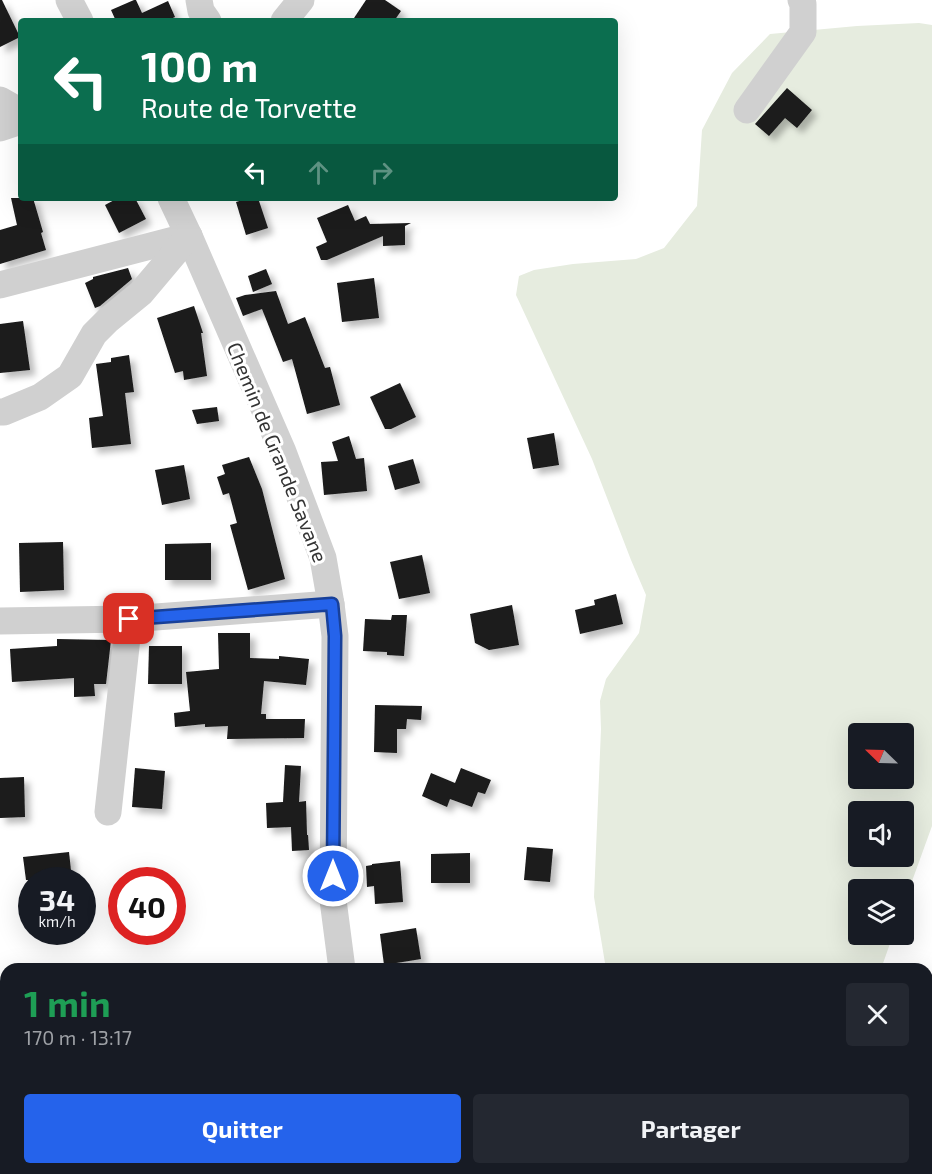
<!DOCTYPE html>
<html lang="fr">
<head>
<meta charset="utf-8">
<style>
  body { margin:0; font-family:"Exo 2",sans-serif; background:#242831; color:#f1f3f6; height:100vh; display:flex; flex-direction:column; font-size:22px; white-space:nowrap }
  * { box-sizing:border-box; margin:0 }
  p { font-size:20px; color:#9ea1a6 }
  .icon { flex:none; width:33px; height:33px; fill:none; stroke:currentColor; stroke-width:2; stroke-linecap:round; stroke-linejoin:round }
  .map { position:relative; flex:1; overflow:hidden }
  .sheet { position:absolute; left:0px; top:963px; width:933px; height:212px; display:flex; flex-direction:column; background:#171b24; border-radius:18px 18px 0 0; box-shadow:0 6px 24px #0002 }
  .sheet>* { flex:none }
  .banner { position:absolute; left:18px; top:18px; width:600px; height:183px; border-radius:6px; box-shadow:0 6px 24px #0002; background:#0b6e4f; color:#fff; overflow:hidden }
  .needle { width:39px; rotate:293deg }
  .buttons { position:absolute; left:848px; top:723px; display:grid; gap:12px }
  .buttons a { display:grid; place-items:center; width:66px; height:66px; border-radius:6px; background:#171b24; box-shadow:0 6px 24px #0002; font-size:30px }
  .speed { position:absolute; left:18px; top:867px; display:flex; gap:12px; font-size:30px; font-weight:700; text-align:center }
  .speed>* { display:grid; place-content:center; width:78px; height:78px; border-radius:50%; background:#171b24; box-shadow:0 6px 24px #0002; line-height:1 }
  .speed small { font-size:15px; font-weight:400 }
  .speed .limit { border:9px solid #d22; background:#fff; color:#111 }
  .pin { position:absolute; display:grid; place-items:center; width:51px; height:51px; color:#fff; margin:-26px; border-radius:12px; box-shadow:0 3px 9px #0006 }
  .me { position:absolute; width:66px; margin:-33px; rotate:0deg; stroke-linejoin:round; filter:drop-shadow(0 0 4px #0008) }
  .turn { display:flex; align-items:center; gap:21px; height:126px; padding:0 24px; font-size:27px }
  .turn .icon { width:78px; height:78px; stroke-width:2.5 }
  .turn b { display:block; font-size:42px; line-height:51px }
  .lanes { display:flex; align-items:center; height:57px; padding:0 24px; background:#0003; justify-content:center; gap:30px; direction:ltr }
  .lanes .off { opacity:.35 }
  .round { display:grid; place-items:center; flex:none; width:63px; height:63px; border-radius:6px; background:#242831 }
  .head { display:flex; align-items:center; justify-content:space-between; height:102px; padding:0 24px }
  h1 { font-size:36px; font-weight:700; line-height:45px; color:#1e9e55 }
  .button { display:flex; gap:12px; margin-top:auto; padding:12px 24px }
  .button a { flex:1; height:69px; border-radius:6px; background:#2563eb; color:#fff; font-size:24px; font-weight:700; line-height:69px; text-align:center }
  .button a+a { background:#242831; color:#f1f3f6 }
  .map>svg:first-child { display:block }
  .green { fill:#e6ecdf; fill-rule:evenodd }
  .building { fill:#1a1a1a; filter:url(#shadow) }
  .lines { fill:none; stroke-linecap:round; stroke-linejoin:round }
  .minor { stroke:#d0d0d0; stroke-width:27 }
  .route-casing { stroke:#184099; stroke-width:15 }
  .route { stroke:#2563eb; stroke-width:10 }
  .labels { text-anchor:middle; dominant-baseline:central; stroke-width:6; stroke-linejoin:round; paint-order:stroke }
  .street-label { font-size:20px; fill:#333; stroke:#fff }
</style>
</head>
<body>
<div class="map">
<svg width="932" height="1174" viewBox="0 0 932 1174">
  <defs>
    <filter id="shadow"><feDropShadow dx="5.5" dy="5.5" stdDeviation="3" flood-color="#0004"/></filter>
  </defs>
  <rect width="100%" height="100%" fill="#fff"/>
  <!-- green -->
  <g class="green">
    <path d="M919,23L932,25V826L903,906V890H858V934L893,935L881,969H606L594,897L601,729L600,701L606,679L639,633L646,595L631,560L592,459L516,295L519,276L534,270L573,264L636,259L664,248L697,206L702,130L732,73L770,34L857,26ZM858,734H903V778H858ZM858,812H903V856H858Z"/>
    <path d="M895,1168L899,1174H645L643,1169Z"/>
  </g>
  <!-- building -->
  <g class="building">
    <path d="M0,0H2L20,37L0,47Z"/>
    <path d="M134,0H136L142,13L168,1L175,17L166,21H116L111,10Z"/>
    <path d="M366,0H385L401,11L394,21H352Z"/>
    <path d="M787,88L812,110L797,128L785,118L769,136L755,124Z"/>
    <path d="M11,198H33L43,232L41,233L46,250L0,264V230L17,225Z"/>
    <path d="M118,198H135L146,219L119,233L105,205Z"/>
    <path d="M249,198H258L268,228L246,235L236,202Z"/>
    <path d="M348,205L355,221L366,216L370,224L411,223L405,226V245L383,246V236L327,260H321L316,247L327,242L317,218Z"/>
    <path d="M128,268L132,279L100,306L95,308L85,283L93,279V277Z"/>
    <path d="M266,269L272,284L253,292L248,276Z"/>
    <path d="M374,278L379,318L342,322L337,283Z"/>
    <path d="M276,291L288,324L305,317L325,368L330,367L340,405L307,414L292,359L283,362L262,309L243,316L236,298L245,295Z"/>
    <path d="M194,306L203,333H201L207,376L184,380L183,371L175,373L157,318Z"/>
    <path d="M23,321L30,370L0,373V324Z"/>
    <path d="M129,355L134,392L125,393L131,444L92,448L89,418L103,416L96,364L111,362V358Z"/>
    <path d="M400,383L416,417L391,429H385L370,397Z"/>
    <path d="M217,407L219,421L197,424L192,410Z"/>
    <path d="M554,433L559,465L533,469L527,438Z"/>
    <path d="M349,436L356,459L364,458L367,491L324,495L321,462L338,461L332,442Z"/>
    <path d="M249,457L262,489L285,579L248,590L230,525L237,523L229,493L223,495L217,477L225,474L222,465Z"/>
    <path d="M413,459L420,483L395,490L388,466Z"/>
    <path d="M184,465L190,499L162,505L155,470Z"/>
    <path d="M63,542L64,590L20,592L19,543Z"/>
    <path d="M211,543V580H165V544Z"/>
    <path d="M422,555L430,593L399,599L390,562Z"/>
    <path d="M616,594L623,624L580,634L575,610L595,605L594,600Z"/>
    <path d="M512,605L519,645L489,650L475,643L470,614Z"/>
    <path d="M392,615H407L404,656L387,655V652L363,651L365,619L391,620Z"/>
    <path d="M218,633H250V658L279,659V656L309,659L306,685L264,681L261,714H266V719H305L304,738L227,739L228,726L205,727V724L175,727L174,713L190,711L186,672L219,669Z"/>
    <path d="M57,639L111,640L106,684H94L95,696L74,697V678L12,682L10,649L57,646Z"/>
    <path d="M149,646H182V684H148Z"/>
    <path d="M375,705L422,706L421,720L407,719L406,729H397V753L374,752Z"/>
    <path d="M285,765L301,766L299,802L306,801L307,835H308L309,850L292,851L291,827L267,828L266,803L283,802Z"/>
    <path d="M135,768L165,771L162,809L132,807Z"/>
    <path d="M461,768L491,780L485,794L478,792L472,807L450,799L447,807L422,796L431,773L455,783Z"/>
    <path d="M24,777L25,817L0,818V778Z"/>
    <path d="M527,847L553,849L550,882L524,880Z"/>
    <path d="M69,852L72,880H26L23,857Z"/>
    <path d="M470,853V883H431V854Z"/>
    <path d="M400,861L403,902L375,904L374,886L367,887L366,866L372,865V864Z"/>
    <path d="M416,928L421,959L384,965L380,934Z"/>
  </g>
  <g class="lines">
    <!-- minor -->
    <g class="minor">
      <path d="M69,0L80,21"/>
      <path d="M199,0L201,11L208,21"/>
      <path d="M284,21L301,0"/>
      <path d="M0,100L21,112"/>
      <path d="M747,110L803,32V4L801,0"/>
      <path d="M0,128L21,121"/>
      <path d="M171,198L189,236L283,452L323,558L331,604L335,636L333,900L342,969"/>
      <path d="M0,285L189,236"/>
      <path d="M0,412H4L40,397L70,376L94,334L108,320L141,293L189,236"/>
      <path d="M0,621L129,619L331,604"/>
      <path d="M108,812L129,619"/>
      <path d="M0,1154L6,1153"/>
      <path d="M367,1168L368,1174"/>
      <path d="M252,1174L262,1168"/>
    </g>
  </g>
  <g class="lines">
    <defs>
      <path id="route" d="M129,619L332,604L335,636L333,876"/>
    </defs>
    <!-- route casing -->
    <use href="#route" class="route-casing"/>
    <!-- route -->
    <use href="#route" class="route"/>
  </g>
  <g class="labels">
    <!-- street labels -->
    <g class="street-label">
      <text transform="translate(278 452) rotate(68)">Chemin de Grande Savane</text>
    </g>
  </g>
</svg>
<div class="buttons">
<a><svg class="needle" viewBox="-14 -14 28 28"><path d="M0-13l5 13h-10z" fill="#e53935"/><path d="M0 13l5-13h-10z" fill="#9ea1a6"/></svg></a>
<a><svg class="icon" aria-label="sound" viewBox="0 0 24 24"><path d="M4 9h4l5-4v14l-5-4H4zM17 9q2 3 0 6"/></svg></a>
<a><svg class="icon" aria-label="layers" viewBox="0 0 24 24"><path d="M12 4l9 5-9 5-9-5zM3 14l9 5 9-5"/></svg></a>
</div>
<div class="speed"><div>34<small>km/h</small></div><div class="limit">40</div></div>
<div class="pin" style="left:129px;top:619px;background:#d93025"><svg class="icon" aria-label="arrive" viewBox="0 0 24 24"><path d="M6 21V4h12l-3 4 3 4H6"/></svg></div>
<svg class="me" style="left:333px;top:876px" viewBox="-20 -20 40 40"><circle r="17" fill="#2563eb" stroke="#fff" stroke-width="3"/><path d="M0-11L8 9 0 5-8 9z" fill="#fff"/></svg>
<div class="banner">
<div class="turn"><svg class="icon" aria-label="left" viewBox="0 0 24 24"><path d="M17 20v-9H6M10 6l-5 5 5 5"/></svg><div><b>100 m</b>Route de Torvette</div></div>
<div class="lanes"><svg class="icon" aria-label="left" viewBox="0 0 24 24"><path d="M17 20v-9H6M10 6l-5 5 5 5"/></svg><svg class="icon off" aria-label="ahead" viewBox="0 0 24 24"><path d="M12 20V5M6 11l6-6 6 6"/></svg><svg class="icon off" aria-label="right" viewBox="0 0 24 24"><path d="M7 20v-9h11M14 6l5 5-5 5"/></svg></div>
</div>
<section class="sheet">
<div class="head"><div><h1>1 min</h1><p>170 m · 13:17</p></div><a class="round"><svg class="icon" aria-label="close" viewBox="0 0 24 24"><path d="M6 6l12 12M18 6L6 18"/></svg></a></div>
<div class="button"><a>Quitter</a><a>Partager</a></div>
</section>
</div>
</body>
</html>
